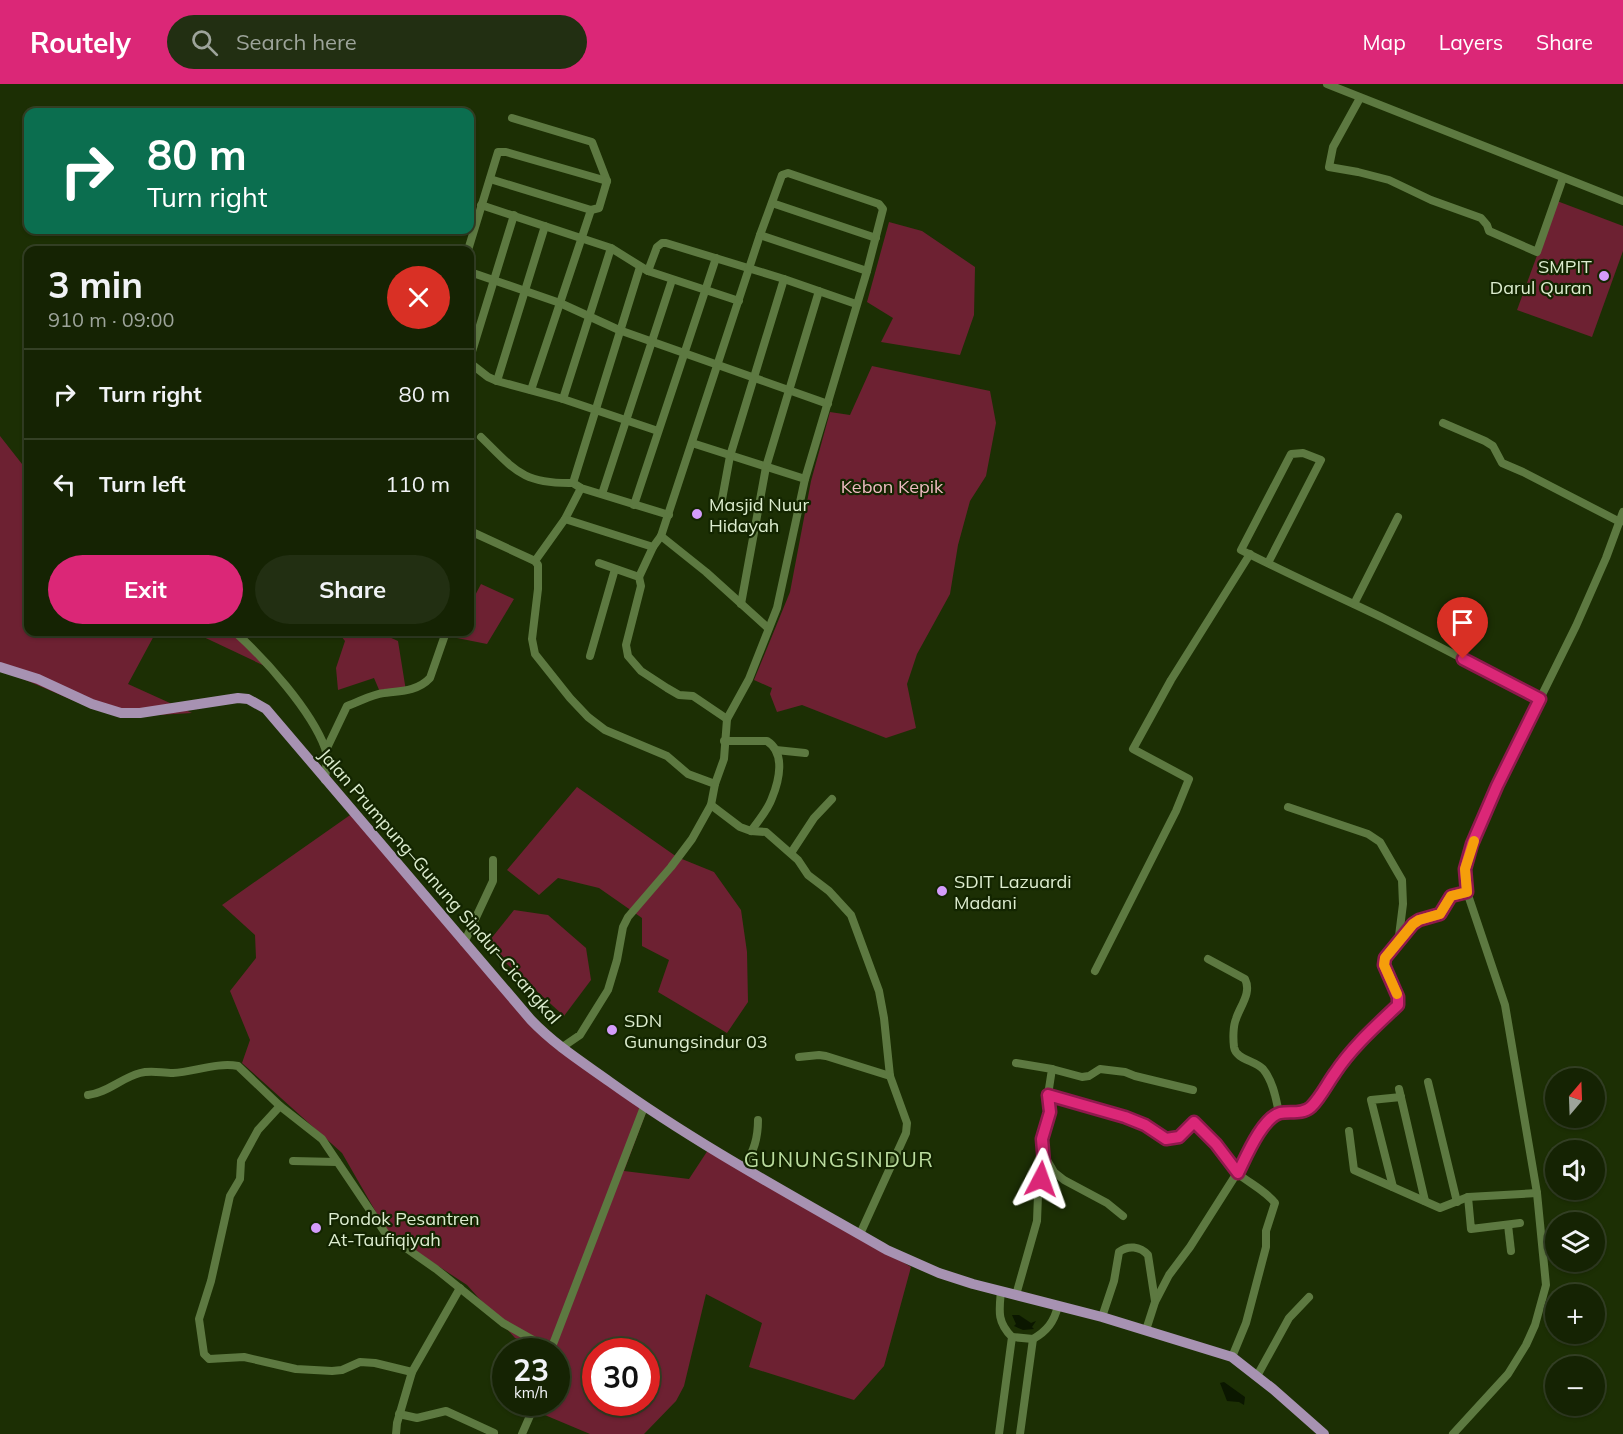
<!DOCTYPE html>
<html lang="en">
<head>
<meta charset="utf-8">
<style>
  body { margin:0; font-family:Mulish,sans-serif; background:#222f12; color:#f1f3f6; height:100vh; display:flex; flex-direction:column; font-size:22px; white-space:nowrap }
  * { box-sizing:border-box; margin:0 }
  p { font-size:20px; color:#9da49a }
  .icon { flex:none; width:33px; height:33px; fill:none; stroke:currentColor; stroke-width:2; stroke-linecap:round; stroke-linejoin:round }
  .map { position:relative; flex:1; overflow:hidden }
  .sheet { position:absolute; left:24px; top:162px; width:450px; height:390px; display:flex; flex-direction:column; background:#152303; border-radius:12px; box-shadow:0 2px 4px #0004,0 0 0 2px #344025 }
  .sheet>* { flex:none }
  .top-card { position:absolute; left:24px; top:24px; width:450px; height:126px; border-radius:12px; box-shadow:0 2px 4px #0004,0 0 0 2px #344025; background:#0b6e4f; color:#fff; overflow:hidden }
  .needle { width:39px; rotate:19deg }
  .tools { position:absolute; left:1545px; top:984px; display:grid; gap:12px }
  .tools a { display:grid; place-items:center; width:60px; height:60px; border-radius:50%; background:#152303; box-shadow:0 2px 4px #0004,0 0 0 2px #344025; font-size:30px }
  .speed { position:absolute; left:492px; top:1254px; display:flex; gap:12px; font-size:30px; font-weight:700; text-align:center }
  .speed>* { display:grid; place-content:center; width:78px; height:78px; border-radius:50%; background:#152303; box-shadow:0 2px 4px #0004,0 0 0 2px #344025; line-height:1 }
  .speed small { font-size:15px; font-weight:400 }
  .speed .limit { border:9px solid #d22; background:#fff; color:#111 }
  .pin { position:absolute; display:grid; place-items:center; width:51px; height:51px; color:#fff; margin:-62px -26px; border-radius:50% 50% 50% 0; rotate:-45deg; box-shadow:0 0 6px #0007 }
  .pin .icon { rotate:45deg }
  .me { position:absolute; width:66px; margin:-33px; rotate:4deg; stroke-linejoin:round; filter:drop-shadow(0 0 4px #0008) }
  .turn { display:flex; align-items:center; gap:21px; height:126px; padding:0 24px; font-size:27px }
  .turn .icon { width:78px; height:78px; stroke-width:2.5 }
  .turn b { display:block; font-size:42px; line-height:51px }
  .round { display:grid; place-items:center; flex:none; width:63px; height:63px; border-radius:32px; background:#222f12 }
  .head { display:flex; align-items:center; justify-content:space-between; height:102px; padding:0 24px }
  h1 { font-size:36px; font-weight:700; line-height:45px }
  .button { display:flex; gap:12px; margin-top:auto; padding:12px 24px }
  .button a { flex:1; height:69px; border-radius:36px; background:#db2777; color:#fff; font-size:24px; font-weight:700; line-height:69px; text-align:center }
  .button a+a { background:#222f12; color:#f1f3f6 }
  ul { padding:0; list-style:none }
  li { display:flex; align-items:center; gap:18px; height:90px; padding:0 24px; border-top:2px solid #344025 }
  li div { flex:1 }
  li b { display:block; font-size:22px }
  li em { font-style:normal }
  header { display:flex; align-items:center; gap:36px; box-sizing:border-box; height:84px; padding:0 30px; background:#db2777; color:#fff }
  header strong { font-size:28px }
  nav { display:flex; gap:33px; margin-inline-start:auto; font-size:21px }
  .search { width:420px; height:54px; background:#222f12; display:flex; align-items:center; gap:15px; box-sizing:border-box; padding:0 21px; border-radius:33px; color:#9da49a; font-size:22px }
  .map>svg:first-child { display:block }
  .green { fill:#6d2132; fill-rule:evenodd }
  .water { fill:#0b1700 }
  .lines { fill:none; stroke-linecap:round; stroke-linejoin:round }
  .minor { stroke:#5d7941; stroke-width:8 }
  .major { stroke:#a792b2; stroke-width:10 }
  .route-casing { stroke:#8e194d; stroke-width:15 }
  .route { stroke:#db2777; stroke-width:10 }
  .slow { stroke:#f59e0b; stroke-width:10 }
  .poi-dot { fill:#d49cfb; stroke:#132500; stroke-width:2 }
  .labels { text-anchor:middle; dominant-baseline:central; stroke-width:4.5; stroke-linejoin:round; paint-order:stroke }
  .poi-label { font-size:18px; fill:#ddedcf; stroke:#132500; text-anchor:start }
  .park-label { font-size:18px; fill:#efbbc1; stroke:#132500 }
  .street-label { font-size:18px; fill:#ddedcf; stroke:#132500 }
  .quarter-label { font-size:21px; letter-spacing:1.5px; fill:#bbdc9f; stroke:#132500 }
</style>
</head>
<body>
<header>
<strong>Routely</strong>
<div class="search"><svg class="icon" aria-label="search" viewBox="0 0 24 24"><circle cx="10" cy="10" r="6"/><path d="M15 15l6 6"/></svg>Search here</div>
<nav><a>Map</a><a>Layers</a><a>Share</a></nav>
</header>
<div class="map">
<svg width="1623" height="1350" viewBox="0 0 1623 1350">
  <rect width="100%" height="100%" fill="#1c2f04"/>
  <!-- green -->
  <g class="green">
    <path d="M1557,117L1623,142V167L1592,253L1517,226Z"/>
    <path d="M889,138L922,147L975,183L974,231L960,271L881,258L893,234L867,218Z"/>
    <path d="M872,282L990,307L996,339L986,392L970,417L958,461L950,510L917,570L907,600L916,644L886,654L802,621L777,628L770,610L772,604L754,596L790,508L811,397L830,328L850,331Z"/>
    <path d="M0,352L22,380L28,385V548H156L128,600L192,629L141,632L86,622L0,585Z"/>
    <path d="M481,500L514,515L487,560L452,553L455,548H470V521Z"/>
    <path d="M193,548H234L269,584Z"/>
    <path d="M338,548H378L398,557L406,607L380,608L374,594L338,606L336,584L345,557Z"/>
    <path d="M577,703L677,773L714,788L741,826L747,868L748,918L727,949L658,908L669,876L642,862V834L599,804L558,794L539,811L507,786Z"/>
    <path d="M353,729L555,959L648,1023L624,1087L689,1095L710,1063L911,1183L884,1282L854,1316L749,1283L762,1239L706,1210L684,1302L676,1317L644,1350H590L540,1329L542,1319L556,1318V1268L544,1267L515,1254L467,1201L388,1149L342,1069L242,979L250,956L230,907L256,874L255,851L222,821ZM596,1268H646V1318H596Z"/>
    <path d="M514,826L548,831L586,864L591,896L564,932L486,861Z"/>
  </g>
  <!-- water -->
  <g class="water">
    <path d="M1012,1231H1019L1031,1239L1036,1237L1032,1243L1034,1245L1023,1246L1014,1242L1016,1240Z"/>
    <path d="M1224,1298L1245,1313L1244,1321L1239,1318L1227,1317L1220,1299Z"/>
  </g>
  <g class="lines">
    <!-- minor -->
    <g class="minor">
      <path d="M1327,0L1623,117"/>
      <path d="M1360,14L1333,63L1329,83L1358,88L1389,96L1431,116L1481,134L1487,141L1489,147L1537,168L1563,94"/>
      <path d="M512,34L592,58L607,97"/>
      <path d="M490,95L591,126L531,306"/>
      <path d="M772,119L876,154"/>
      <path d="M481,121L611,164L648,187L739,217"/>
      <path d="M760,151L867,187"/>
      <path d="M468,166L498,68H506L607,97L599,124L591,126"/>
      <path d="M640,183L573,399L581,404L669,431"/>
      <path d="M648,187L657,163L662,159H666L784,195L856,220"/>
      <path d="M470,188L560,219L619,246L828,320"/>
      <path d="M470,274L514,131"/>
      <path d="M470,279L488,293L497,297L563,315L658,347"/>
      <path d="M497,297L545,142"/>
      <path d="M27,300L28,301"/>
      <path d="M563,315L611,164"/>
      <path d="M1443,339L1485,357L1493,362L1502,379L1523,388L1620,438"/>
      <path d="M481,353C515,386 522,400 573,399"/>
      <path d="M692,359L805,395"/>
      <path d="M602,410L672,196"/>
      <path d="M634,421L716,174"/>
      <path d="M721,421L730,372L784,195"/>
      <path d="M470,447L535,477L538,481V505L532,555L535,570L570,614L588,633L605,646L667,672L688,690L715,700"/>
      <path d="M661,452L706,488L768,544"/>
      <path d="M535,477L565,435L581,404"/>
      <path d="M599,479L639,493L641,502L626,561L628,572L641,587L667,604L679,611L693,612L727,635"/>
      <path d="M1268,479L1321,376L1303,369L1291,370L1241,466C1288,490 1337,512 1385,535C1437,561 1488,588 1540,615"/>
      <path d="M639,493L653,463"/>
      <path d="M741,520L766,383L819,207"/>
      <path d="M1354,520L1398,433"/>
      <path d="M235,548C265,575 311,626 325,664C328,673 326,687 325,696"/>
      <path d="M590,572L615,485"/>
      <path d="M724,657H767C786,669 779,697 772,714C768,726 758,737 751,747"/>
      <path d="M326,666L347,622C359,618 372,610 384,609C401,607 418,607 430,594L446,548"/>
      <path d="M776,666L805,669"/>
      <path d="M711,721L740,743L751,747L766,748L798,776L808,791L829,807L851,831L879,907L884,934L890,992L907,1039L906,1049L860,1150"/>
      <path d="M1288,723L1368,750L1380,758L1402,796L1403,820L1398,860"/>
      <path d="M791,769L814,734L832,715"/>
      <path d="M464,859L493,797V776"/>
      <path d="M1208,875L1245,895C1252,909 1240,922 1236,935C1233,942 1233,955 1234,963C1236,976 1255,976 1263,985C1273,997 1276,1015 1279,1029"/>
      <path d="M1095,887L1176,727L1189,695L1133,665L1171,596L1250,470"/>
      <path d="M561,964L580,951L608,906L617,876L623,843L628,833L671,783L692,755L711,721L715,700L724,675L727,635L749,595L777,524L805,395L867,187L883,125L879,120L788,89L782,91L760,151L661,452L653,463L565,435"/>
      <path d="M799,973L819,971L826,972L890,992"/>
      <path d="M1016,979L1052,985L1048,1011C1091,1023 1128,1030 1166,1055L1179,1053L1194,1038L1217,1060L1237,1089L1190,1163L1169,1191L1155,1218L1146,1246"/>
      <path d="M1052,985L1082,993L1089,992L1100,985L1125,988L1135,992L1193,1006"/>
      <path d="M1428,998L1457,1118"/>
      <path d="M1399,1005L1425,1117"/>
      <path d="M88,1011C107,1009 121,994 140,989C151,986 161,989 173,989C194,988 217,978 238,982L280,1022L322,1055L386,1150L436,1185L503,1239L551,1266"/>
      <path d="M1048,1011L1050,1027L1042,1055L1044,1071L1054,1088L1064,1096L1107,1119L1123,1132"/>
      <path d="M280,1022L258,1046L241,1077L240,1095L230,1112L211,1197L199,1235L204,1270L209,1275L244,1273L296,1285L332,1287L342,1286L360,1278L375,1279L412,1288"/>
      <path d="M1349,1047L1354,1086L1440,1124L1468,1113L1537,1109"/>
      <path d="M293,1077L337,1078"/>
      <path d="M744,1083C754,1067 758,1054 758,1036"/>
      <path d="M1393,1103L1371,1016L1401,1013"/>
      <path d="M1468,1113L1471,1145L1520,1139"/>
      <path d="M1508,1141L1511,1167"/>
      <path d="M1016,1211L1037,1137L1038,1111L1044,1071"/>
      <path d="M1102,1233L1114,1197L1119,1168C1128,1161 1140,1162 1148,1171L1155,1217"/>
      <path d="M1012,1253L1033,1255"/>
      <path d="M550,1268L644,1023"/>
      <path d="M1232,1273L1246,1239L1266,1163V1147L1275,1119C1266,1107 1249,1099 1237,1089C1246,1073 1262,1033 1280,1029C1291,1027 1302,1031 1311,1023C1321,1013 1327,1000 1335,988C1352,963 1376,942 1398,920C1399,905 1385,895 1384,881C1383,875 1412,841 1418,837C1425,834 1433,832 1440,830L1451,812L1467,808"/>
      <path d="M1257,1292L1289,1234L1309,1213"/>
      <path d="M399,1330L417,1334L446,1327L494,1349"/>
      <path d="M396,1350L397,1339L412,1288L460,1204"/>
      <path d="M522,1350L536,1318"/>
      <path d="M999,1350L1012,1253C997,1238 999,1227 1001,1207"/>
      <path d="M1020,1350L1033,1255C1047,1247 1054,1238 1058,1222"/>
      <path d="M1453,1350L1508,1290L1526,1261L1535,1241L1546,1201L1537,1109L1505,921L1467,808L1465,785L1472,760L1497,702L1576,542L1606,474L1623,428"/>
    </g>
    <!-- major -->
    <path class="major" d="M0,583L38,595L92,620L121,629H140L238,614L248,615L266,625L531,936C555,961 582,978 610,998C698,1061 793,1112 887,1166L939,1189L973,1200L1102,1233L1232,1273L1273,1305L1324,1350"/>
  </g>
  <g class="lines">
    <defs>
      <path id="route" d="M1041,1095L1044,1079L1042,1055L1050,1028L1048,1011L1125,1033L1145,1041L1166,1055L1179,1053L1194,1038L1216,1060L1238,1089C1246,1073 1262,1034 1280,1029C1290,1027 1302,1031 1311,1023C1321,1013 1327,1000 1335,989C1352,963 1376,942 1398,921V913L1384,881L1385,874L1413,840L1419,836L1440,830L1451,812L1467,808L1465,785L1472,760L1497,702L1540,615L1463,575"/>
    </defs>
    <!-- route casing -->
    <use href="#route" class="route-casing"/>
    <!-- route -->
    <use href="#route" class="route"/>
    <!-- slow -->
    <path class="slow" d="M1397,910L1384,881L1385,874L1413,840L1419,836L1440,830L1451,812L1467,808L1465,785L1474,757"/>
  </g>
  <!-- markers -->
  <g class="poi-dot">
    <circle cx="1604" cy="192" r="6"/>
    <circle cx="697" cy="430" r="6"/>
    <circle cx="942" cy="807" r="6"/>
    <circle cx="612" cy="946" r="6"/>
    <circle cx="316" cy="1144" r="6"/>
  </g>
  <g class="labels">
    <!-- poi labels -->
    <g class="poi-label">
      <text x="1592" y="182" text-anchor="end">SMPIT<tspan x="1592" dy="21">Darul Quran</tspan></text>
      <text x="709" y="420">Masjid Nuur<tspan x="709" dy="21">Hidayah</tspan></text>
      <text x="954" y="797">SDIT Lazuardi<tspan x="954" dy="21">Madani</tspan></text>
      <text x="624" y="936">SDN<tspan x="624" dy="21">Gunungsindur 03</tspan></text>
      <text x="328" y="1134">Pondok Pesantren<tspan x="328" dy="21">At-Taufiqiyah</tspan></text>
    </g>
    <!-- park labels -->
    <g class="park-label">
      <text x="892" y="402">Kebon Kepik</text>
    </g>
    <!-- street labels -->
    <g class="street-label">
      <text transform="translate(440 802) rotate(49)">Jalan Prumpung–Gunung Sindur–Cicangkal</text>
    </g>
    <!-- quarter labels -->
    <g class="quarter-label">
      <text x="839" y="1075">GUNUNGSINDUR</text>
    </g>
  </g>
</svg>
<div class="tools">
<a><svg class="needle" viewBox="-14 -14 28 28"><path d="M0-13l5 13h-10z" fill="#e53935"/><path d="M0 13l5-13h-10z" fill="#9da49a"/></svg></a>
<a><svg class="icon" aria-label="sound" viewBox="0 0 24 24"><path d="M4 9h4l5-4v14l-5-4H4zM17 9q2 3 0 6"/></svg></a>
<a><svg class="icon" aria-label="layers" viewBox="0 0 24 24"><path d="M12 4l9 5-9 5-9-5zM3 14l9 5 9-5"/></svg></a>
<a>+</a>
<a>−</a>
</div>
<div class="speed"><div>23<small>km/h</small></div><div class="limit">30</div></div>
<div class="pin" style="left:1463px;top:575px;background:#d93025"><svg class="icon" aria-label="arrive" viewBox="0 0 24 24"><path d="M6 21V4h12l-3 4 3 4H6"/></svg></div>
<svg class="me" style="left:1041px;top:1095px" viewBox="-20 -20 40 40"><path d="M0-17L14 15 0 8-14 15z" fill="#db2777" stroke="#fff" stroke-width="4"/></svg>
<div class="top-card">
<div class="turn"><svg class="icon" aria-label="right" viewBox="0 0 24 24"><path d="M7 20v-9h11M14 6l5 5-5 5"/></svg><div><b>80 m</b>Turn right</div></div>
</div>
<section class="sheet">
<div class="head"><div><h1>3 min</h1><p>910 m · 09:00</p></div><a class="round" style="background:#d93025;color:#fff"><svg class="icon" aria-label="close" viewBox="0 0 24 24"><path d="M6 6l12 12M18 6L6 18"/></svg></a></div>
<ul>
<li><svg class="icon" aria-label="right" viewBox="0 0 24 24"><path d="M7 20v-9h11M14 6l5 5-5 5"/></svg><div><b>Turn right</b></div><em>80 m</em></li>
<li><svg class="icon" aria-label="left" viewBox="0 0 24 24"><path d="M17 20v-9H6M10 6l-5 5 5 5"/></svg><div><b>Turn left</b></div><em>110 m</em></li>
</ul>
<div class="button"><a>Exit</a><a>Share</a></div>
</section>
</div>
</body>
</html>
